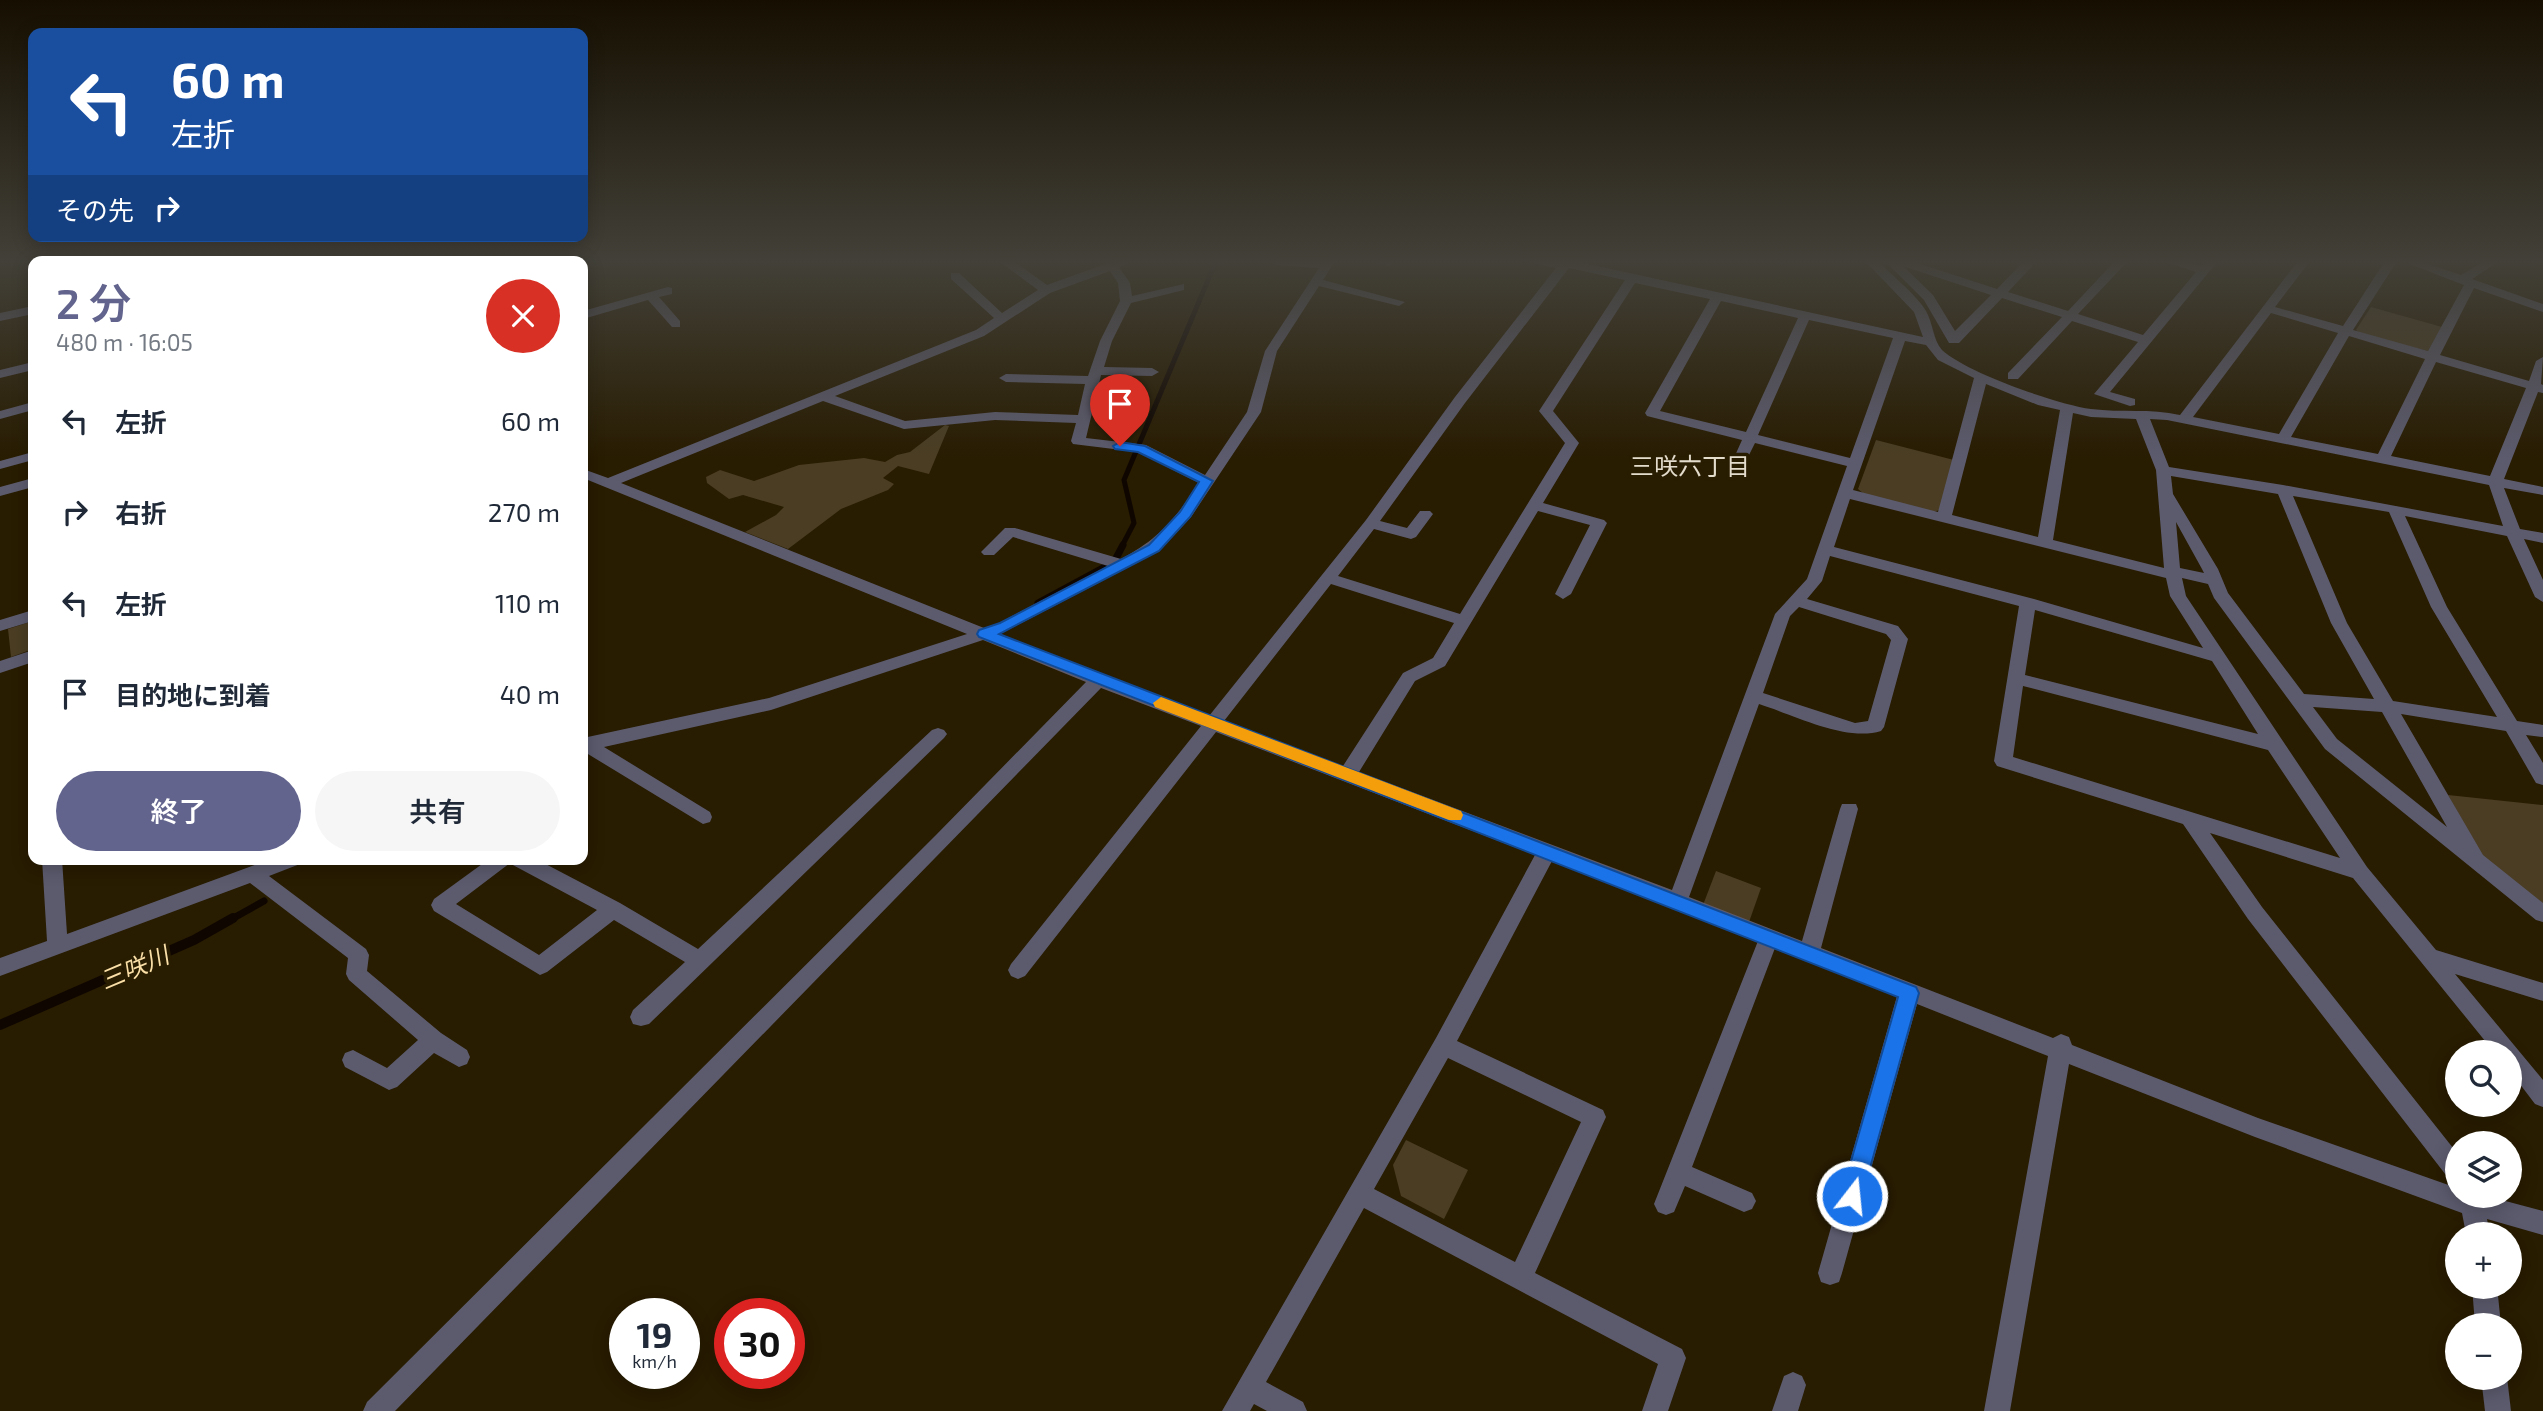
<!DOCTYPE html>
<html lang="ja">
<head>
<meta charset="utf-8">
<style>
  body { margin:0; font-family:"Exo 2","Noto Sans JP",sans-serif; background:#f6f6f7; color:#1f2937; height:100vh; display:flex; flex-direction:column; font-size:26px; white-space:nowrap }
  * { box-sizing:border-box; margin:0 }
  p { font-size:23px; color:#747a83 }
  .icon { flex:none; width:38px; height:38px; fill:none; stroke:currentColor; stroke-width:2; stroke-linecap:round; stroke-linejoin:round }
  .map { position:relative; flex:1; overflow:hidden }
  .drawer { position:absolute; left:28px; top:256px; width:560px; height:609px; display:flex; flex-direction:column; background:#fff; border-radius:14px; box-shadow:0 4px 18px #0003 }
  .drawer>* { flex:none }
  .top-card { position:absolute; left:28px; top:28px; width:560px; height:214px; border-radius:14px; box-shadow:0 4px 18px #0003; background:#1a4fa0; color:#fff; overflow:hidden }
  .tools { position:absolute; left:2445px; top:1040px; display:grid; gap:14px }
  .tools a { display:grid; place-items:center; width:77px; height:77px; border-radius:50%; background:#fff; box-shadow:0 4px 18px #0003; font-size:35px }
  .speed { position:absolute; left:609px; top:1298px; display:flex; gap:14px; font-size:35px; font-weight:700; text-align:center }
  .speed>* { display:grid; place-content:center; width:91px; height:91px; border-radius:50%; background:#fff; box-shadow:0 4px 18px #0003; line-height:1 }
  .speed small { font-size:18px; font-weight:400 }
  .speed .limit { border:10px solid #d22; background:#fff; color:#111 }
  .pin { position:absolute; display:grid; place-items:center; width:60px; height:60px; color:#fff; margin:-72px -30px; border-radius:50% 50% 50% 0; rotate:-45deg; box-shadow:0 0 7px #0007 }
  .pin .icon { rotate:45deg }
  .me { position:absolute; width:77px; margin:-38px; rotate:16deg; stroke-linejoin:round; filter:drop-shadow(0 0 5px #0008) }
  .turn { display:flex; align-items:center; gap:24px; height:147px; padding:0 28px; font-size:32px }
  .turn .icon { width:91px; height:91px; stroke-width:2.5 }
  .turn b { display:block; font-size:49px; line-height:60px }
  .then { display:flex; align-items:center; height:66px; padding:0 28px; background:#0003; gap:14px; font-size:26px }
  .round { display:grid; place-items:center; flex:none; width:74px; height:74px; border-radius:37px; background:#f6f6f7 }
  .summary { display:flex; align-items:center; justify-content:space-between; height:119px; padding:0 28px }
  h1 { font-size:42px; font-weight:600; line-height:52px; color:#62648e }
  .button { display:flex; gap:14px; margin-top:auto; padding:14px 28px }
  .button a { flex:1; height:80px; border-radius:42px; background:#62648e; color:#fff; font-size:28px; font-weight:600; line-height:80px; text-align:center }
  .button a+a { background:#f6f6f7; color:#1f2937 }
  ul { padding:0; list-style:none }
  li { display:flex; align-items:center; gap:21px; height:91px; padding:0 28px }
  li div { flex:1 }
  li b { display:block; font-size:26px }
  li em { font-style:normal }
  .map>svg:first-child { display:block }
  .green { fill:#4a3d23 }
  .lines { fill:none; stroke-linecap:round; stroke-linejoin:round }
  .stream-far2 { stroke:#0f0600; stroke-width:5 }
  .stream-far1 { stroke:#0f0600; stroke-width:7 }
  .stream { stroke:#0f0600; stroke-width:10 }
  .minor { fill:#5c5b6e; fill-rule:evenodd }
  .route { fill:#1a73e8; stroke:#114b97; stroke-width:2 }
  .slow { fill:#f59e0b }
  .labels { text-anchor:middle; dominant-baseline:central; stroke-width:7; stroke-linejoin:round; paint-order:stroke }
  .neighbourhood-label { font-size:24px; fill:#e3dbcb; stroke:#281c01 }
  .water-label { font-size:24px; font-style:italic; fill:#fadfa7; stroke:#281c01 }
</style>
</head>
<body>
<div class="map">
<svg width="2543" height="1411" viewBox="0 0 2543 1411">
  <rect width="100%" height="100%" fill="#281c01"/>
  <!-- green -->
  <g class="green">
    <path d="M2371,307L2442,327L2428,351L2361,334L2356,330Z"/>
    <path d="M945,425L949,426L929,474L898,466L883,478L894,484L888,490L841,509L788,549L745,532L776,515L784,507L743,495L729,499L707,483L706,477L720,470L754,481L799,465L864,458L885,462L897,455L910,452Z"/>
    <path d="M1876,440L1954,460L1940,510L1933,512L1864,494L1858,489Z"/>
    <path d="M33,621V649L11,657L8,629Z"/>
    <path d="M2448,795L2543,805V905L2484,860Z"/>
    <path d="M1716,871L1761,888L1749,922L1703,905Z"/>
    <path d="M1406,1140L1468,1170L1444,1219L1401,1196L1393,1165Z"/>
  </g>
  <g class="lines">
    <!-- stream-far2 -->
    <path class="stream-far2" d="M1122,546L1134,523L1124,480L1216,261"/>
    <!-- stream-far1 -->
    <g class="stream-far1">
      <path d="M1038,603L1114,562L1123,545"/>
      <path d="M230,920L264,901"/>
    </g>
    <!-- stream -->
    <path class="stream" d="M0,1025L194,940L233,918"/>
    <!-- minor -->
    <g class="minor">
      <path d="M999,261H1013L1047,285L1108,263L1132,261L1119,267L1130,283L1132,296L1184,284V290L1131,303L1112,341L1104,367L1152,368L1159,372L1152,376L1101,375L1086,438L1146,445L1205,475L1247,412L1265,351L1319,268L1279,265L1273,261H1335L1323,280L1405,302L1399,306L1319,286L1277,351L1261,412L1191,517L1159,551L1000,634L1209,716L1366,520L1455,397L1556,268L1526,261H1574L1923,337L1914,312L1865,261H1878C1891,275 1917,295 1926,311C1933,323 1933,340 1942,350C1967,373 2056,404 2091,409C2122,413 2150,408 2180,415L2298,261H2310L2275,307L2343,326L2385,261H2397L2353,330L2428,351L2464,285L2402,261H2419L2461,275L2485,261H2499L2472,279L2543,304V312L2474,288L2440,355L2529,381L2536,361L2543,357L2541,384L2543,385V393L2538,392L2504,479L2543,487V495L2504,488L2520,529L2543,533V543L2524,539L2543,580V602L2535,597L2507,536L2405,516L2447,607L2517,721L2543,725V737L2526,735L2543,763V785L2536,783L2506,731L2401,714L2483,855L2543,903V922L2536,920L2325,749L2214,598L2208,584L2182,578L2186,596L2367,867L2436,950L2543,983V1001L2455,974L2543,1080V1107L2535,1104L2510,1071V1052H2494L2353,878L2210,833L2262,907L2457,1153V1182L2449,1179L2248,919L2183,824L1997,766L1994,761L2019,606L1830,556L1822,581L1807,599L1898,626L1908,639L1884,727L1881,731C1846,742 1794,715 1759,704L1689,897L1802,941L1840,809L1842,804H1856L1858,809L1821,948L2053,1038L2061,1034L2069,1037L2072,1045L2258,1118L2457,1188V1195H2483L2543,1211V1235L2487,1219L2490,1234H2466L2462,1213L2255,1137L2069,1064L2010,1411H1984L2048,1056L1917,1004L1842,1273L1839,1282L1830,1285L1821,1282L1818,1273L1897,996L1775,948L1692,1167L1752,1193L1756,1201L1752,1209L1744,1212L1685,1186L1674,1212L1666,1215L1658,1212L1654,1204L1758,941L1552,861L1457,1041L1603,1110L1606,1117L1535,1273L1682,1349L1686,1358L1668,1411H1642L1658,1364L1364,1208L1266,1382L1303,1402L1307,1411H1267L1254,1404L1250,1411H1222L1436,1038L1535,855L1216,732L1025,976L1018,979L1011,976L1008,970L1011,964L1201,726L1101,688L395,1411H363L367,1402L936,835L1086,682L983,640L771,710L604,747L710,812L712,817L710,822L703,824L583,751V738L769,698L967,634L583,478V469L608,478L976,330L994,318L951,279V273H959L1002,313L1038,290ZM1569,268L1625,280L1539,411L1565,443L1460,614L1338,576L1374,529L1411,539L1416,537L1433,514L1430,511H1420L1407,528L1380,521L1465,403ZM1110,271L1118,283L1120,301L1100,341L1088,376L1006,374L999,378L1006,382L1085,384L1078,415L995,412L905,421L835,396L984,336L1050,293ZM1635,283L1710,299L1645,413L1647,416L1742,440L1733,460L1735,463H1745L1755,443L1847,466L1807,579L1775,614L1672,890L1359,772L1415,681L1445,666L1538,511L1590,525L1555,594L1563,599L1571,594L1607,523L1604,520L1543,503L1579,443L1553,411ZM1721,301L1798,318L1746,432L1660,411ZM2271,313L2338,333L2279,434L2193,417ZM1809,320L1893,338L1850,458L1758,435ZM2349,336L2425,359L2378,454L2291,437ZM1905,341L1926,345L1938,360L1974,378L1938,512L1853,490ZM2436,362L2526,388L2490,476L2391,456ZM1986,384L2038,405L2060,410L2038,537L1952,515ZM823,401L904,429L995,420L1076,423L1071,441L1073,444L1138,452L1199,483C1176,518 1159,539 1121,559L1015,528H1005L981,552L984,555H994L1013,537L1108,566L999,623L984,628L621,483ZM2073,413L2091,417L2136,419L2156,470L2164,568L2053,540ZM2150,419L2167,420L2489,485L2503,526L2283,485L2169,467ZM2171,476L2278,494L2331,623L2374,699L2304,694L2228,593L2218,569L2173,494ZM2293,496L2389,512L2431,607L2497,717L2393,701L2347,623ZM1850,499L2166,578L2170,596L2203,648L2034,599L1834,547ZM2176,522L2202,569L2204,573L2180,568ZM1331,584L1454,623L1433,658L1403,673L1343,766L1224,721ZM1799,607L1886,634L1891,640L1868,721L1855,723L1763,693L1790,616ZM2035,610L2212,661L2258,734L2025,675ZM2023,686L2268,750L2340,858L2013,757ZM2313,707L2382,712L2447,827L2337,739ZM1448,1058L1581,1122L1515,1262L1374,1189Z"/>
      <path d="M1378,261H1393L1394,262L1388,266Z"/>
      <path d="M1885,261H1911L1997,289L2024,261H2037L2008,292L2068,311L2115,261H2128L2078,314L2143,335L2196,272L2163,261H2182L2201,266L2206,261H2218L2110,392L2135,399V405L2130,406L2094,394L2138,342L2072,321L2018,379H2008V373L2062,317L2002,298L1959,343H1949L1924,300ZM1903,266L1991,295L1955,331L1933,295Z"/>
      <path d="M668,287L672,288V294L659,297L680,321V327H672L648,300L583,319V311Z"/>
      <path d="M33,306V314L0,321V313Z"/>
      <path d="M33,362V370L0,378V370Z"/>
      <path d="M33,402V410L0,419V411Z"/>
      <path d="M33,452V460L0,469V461Z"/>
      <path d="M33,478V487L0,496V487Z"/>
      <path d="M33,610V621L0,631V620Z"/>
      <path d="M33,650V662L0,673V661Z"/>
      <path d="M938,728L944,730L947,734L944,738L649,1024L641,1026L633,1024L630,1017L633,1010L685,962L614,920L547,972L540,975L434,911L431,905L434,899L489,859H536L620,903L698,949L932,730ZM510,863L511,864L597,910L539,955L456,904Z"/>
      <path d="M42,859H62L67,934L271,859H303L300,864L269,876L366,949L369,955L367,971L441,1033L467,1050L470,1057L467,1064L459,1067L434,1053L397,1087L389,1090L345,1067L342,1060L345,1053L353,1050L387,1068L418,1040L349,980L346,974L348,958L250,883L0,976V958L47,941Z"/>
      <path d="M2472,1286H2497L2501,1325H2475Z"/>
      <path d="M1793,1372L1802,1376L1806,1385L1798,1411H1772L1784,1376Z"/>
      <path d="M2481,1377H2507L2511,1411H2485Z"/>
    </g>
  </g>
  <!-- sky -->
  <linearGradient id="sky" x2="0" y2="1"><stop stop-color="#160f01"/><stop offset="0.57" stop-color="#424038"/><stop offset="1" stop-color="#424038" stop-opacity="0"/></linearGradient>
  <rect width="2543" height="459" fill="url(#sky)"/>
  <!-- route -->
  <path class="route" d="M1120,442L1145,446L1213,481L1190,517L1159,551L999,634L1916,987L1919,993L1860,1204L1852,1207L1844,1204L1841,1196L1898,997L979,637L977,634L979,630L1000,623L1149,545L1180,512L1199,482L1138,452L1115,449L1113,446Z"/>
  <!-- slow -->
  <path class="slow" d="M1161,697L1461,811L1463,815L1461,820H1449L1155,707L1153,703Z"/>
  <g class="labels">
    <!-- neighbourhood labels -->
    <g class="neighbourhood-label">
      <text x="1690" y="465">三咲六丁目</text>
    </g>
    <!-- water labels -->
    <g class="water-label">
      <text transform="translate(134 967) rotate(-23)">三咲川</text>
    </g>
  </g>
</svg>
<div class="tools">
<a><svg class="icon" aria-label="search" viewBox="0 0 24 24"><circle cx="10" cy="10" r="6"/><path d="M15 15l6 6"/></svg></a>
<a><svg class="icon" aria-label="layers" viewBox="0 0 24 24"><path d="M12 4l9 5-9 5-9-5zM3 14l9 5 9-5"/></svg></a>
<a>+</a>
<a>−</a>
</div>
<div class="speed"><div>19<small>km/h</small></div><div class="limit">30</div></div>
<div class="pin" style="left:1120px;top:446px;background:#d93025"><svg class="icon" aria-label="arrive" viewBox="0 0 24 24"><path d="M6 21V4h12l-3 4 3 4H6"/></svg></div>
<svg class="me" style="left:1852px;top:1196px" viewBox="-20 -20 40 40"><circle r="17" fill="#1a73e8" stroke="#fff" stroke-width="3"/><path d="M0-11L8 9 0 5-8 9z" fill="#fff"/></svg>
<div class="top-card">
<div class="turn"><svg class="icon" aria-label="left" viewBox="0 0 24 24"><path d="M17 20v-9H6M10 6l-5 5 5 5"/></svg><div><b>60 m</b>左折</div></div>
<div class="then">その先<svg class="icon" aria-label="right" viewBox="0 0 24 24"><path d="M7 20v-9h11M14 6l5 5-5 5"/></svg></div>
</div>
<section class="drawer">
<div class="summary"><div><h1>2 分</h1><p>480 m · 16:05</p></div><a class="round" style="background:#d93025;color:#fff"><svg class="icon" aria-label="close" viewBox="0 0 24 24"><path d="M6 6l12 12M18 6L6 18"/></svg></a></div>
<ul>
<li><svg class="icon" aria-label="left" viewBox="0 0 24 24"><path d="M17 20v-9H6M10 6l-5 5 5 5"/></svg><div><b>左折</b></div><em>60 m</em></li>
<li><svg class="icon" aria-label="right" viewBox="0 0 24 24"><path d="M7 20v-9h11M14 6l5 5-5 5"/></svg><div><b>右折</b></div><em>270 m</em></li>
<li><svg class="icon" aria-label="left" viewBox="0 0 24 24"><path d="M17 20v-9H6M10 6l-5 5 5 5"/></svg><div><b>左折</b></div><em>110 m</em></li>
<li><svg class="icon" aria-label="arrive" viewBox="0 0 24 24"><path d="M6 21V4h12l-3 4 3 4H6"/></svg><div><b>目的地に到着</b></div><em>40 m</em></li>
</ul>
<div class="button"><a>終了</a><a>共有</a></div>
</section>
</div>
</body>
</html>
